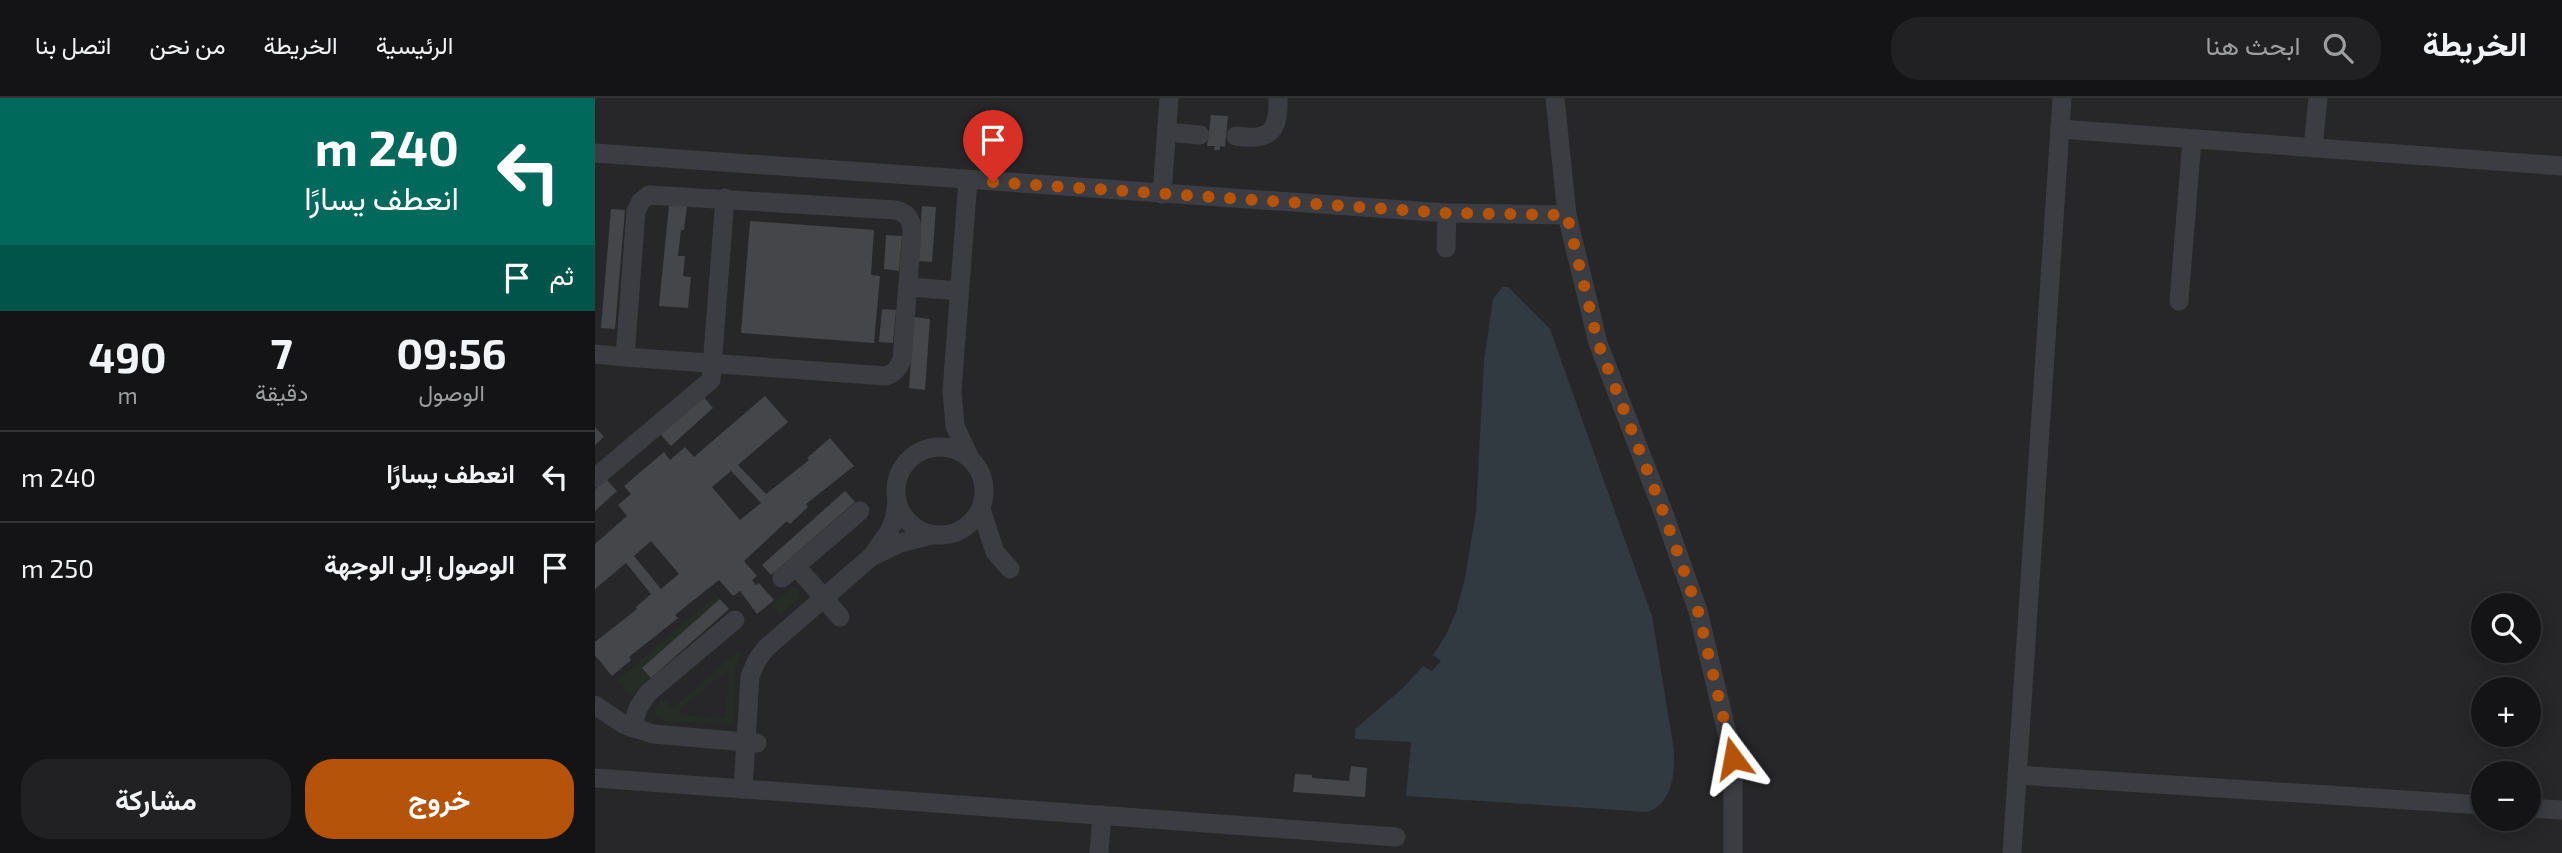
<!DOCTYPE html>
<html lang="ar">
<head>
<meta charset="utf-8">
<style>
  body { margin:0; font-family:"Exo 2",Vazirmatn,sans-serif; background:#212123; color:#f1f3f6; direction:rtl; height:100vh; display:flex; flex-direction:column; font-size:26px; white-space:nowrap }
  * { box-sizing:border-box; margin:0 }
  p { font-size:23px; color:#9d9ea1 }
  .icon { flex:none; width:38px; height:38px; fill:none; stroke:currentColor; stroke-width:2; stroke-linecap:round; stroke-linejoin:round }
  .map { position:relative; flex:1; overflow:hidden; direction:ltr }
  .side { display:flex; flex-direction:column; background:#141416; width:595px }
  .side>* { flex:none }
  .banner { background:#00695c; color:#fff; overflow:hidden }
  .tools { position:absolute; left:1876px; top:495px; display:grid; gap:14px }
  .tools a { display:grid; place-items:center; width:70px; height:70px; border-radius:50%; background:#141416; box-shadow:0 4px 18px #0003,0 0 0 2px #333335; font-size:35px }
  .pin { position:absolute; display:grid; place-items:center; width:60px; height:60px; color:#fff; margin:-72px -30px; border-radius:50% 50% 50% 0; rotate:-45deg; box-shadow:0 0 7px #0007 }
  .pin .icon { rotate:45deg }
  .me { position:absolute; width:77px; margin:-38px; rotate:347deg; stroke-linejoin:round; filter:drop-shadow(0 0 5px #0008) }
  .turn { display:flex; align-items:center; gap:24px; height:147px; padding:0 21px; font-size:32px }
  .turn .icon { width:91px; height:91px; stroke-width:2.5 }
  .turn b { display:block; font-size:49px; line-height:60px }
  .then { display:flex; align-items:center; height:66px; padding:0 21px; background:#0003; gap:14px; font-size:26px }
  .eta { display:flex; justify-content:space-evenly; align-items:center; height:119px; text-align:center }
  .eta b { font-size:42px; font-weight:700; line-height:49px }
  .action { display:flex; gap:14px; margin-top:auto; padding:14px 21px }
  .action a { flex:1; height:80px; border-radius:28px; background:#b45309; color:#fff; font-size:28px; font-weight:700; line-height:80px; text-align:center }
  .action a+a { background:#212123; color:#f1f3f6 }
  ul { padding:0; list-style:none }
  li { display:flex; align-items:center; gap:21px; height:91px; padding:0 21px; border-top:2px solid #333335 }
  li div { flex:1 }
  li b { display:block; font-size:26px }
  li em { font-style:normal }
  header { display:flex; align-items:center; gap:42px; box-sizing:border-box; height:98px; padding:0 35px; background:#141416; border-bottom:2px solid #333335 }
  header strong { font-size:33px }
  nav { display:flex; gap:38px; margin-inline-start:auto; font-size:24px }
  .search { width:490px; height:63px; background:#212123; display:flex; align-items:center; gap:18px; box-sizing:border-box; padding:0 24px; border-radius:28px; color:#9d9ea1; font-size:26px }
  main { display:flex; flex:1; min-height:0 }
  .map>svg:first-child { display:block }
  .built { fill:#27272a; fill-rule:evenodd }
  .green { fill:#252d26; fill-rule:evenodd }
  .water { fill:#313941 }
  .building { fill:#45464a; fill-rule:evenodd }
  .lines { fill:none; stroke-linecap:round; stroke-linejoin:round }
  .minor { stroke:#3c3d42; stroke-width:19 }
  .route { stroke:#b45309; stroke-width:12; stroke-dasharray:0 21.6 }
</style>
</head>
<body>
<header>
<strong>الخريطة</strong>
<div class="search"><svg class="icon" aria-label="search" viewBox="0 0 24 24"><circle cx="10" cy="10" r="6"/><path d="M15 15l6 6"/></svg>ابحث هنا</div>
<nav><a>الرئيسية</a><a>الخريطة</a><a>من نحن</a><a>اتصل بنا</a></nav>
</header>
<main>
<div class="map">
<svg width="1967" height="755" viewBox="0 0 1967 755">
  <rect width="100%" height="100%" fill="#1b1b1d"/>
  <!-- built -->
  <path class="built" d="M0,0H1967V755H0ZM1888,508H1934V553H1888ZM1888,592H1934V637H1888ZM1888,676H1934V721H1888Z"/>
  <!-- green -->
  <g class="green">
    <path d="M198,489L203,490L205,499L186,517L176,508Z"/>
    <path d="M121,497L125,501L48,569L56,580L41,592L37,600L22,583Z"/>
    <path d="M142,554L146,558L140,571L139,620L135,626L69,623L60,618V611L68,601L78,611ZM131,573L134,578L130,620L84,617L86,610Z"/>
  </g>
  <!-- water -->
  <path class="water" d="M907,189H913L955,231L1057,518L1079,653C1080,675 1077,707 1052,714L811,698L816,644L760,641V631L808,590L828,568L837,573L846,563L838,557L851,537L861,514L870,480L881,414L889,263L898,201Z"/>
  <!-- building -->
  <g class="building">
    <path d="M616,17L633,18L630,49L625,48V52H619L620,48H612Z"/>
    <path d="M74,107L92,108L89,132H86L83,158H90L88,178L96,179L93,210L64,208Z"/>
    <path d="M327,108L341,109L337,164L323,163Z"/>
    <path d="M16,111L30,112L20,231L6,230Z"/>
    <path d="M155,123L279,132L276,177L285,178L279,245L146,235Z"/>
    <path d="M291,137L307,138L304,173L289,171Z"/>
    <path d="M287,211L301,212L298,245L284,244Z"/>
    <path d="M319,219L335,221L330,292L314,290Z"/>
    <path d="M108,298L118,310L76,348L65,336Z"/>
    <path d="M170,298L193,324L143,367L171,396L214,362L212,360L235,340L259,368L211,406L213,409L195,426L192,423L149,463L162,478L157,482L161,487L164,485L179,502L162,516L145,493L138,498L124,482L80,517L83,520L34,559L36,562L17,578L0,557V544L42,511L41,509L56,496L31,465L0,491V446L32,418L23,407L36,396L29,388L69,354L75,362L90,349L99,359ZM136,373L166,405L145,422L117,389ZM56,443L84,476L66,491L39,458Z"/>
    <path d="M0,329L9,339L0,347Z"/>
    <path d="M11,381L22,393L0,413V391Z"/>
    <path d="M250,393L260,404L176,477L167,467Z"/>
    <path d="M125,501L134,511L56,580L47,570Z"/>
    <path d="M756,668L772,670L770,699L698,694L700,676L717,677V680L754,683Z"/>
  </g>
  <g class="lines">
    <!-- minor -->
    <g class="minor">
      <path d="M960,0L972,117L1003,245L1069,416L1103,513L1138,660V755"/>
      <path d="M1465,31L1967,68"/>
      <path d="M572,34L605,37"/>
      <path d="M641,38C675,43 684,34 683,0"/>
      <path d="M1718,50L1723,0"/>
      <path d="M0,55L852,115L972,117"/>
      <path d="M373,82L357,293L360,328L374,358"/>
      <path d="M567,96L574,0"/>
      <path d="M851,150L852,115"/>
      <path d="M314,189L364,193"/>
      <path d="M1584,203L1597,41"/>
      <path d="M0,256L30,259L291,278C300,275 304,270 307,261L317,134C317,122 312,115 301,112L54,97L46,103L41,113L30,259"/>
      <circle cx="345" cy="393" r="44"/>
      <path d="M0,380L116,282L130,100"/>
      <path d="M386,411L400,454L415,471"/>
      <path d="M278,458L305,445L337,437"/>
      <path d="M201,468L245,519"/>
      <path d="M187,480L265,413"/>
      <path d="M0,607L28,626L58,636L162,645"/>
      <path d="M37,630L43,610L53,595L140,522"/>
      <path d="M1422,677L1888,707"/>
      <path d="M0,680L801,739"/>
      <path d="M148,691L155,578L162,562L171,550L277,458L294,434L299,422L302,404"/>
      <path d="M1934,710L1967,712"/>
      <path d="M504,755L507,717"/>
      <path d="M1417,755L1467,0"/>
    </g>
  </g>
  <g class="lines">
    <!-- route -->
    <path class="route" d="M398,84L852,115L972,117L1003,245L1069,416L1103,513L1138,660"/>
  </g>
</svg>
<div class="tools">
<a><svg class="icon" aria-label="search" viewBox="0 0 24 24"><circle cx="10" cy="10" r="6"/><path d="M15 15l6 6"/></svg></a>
<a>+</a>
<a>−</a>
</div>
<div class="pin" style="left:398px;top:84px;background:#d93025"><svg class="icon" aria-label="arrive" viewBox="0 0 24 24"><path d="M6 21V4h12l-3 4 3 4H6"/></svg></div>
<svg class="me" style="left:1138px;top:660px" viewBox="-20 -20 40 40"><path d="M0-17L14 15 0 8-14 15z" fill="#b45309" stroke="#fff" stroke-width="4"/></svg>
</div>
<section class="side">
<div class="banner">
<div class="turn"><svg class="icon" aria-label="left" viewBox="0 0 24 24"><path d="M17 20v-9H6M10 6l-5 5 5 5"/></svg><div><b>240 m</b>انعطف يسارًا</div></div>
<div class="then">ثم<svg class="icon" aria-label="arrive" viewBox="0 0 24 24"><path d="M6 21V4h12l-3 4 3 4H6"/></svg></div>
</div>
<div class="eta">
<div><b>09:56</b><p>الوصول</p></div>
<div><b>7</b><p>دقيقة</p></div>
<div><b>490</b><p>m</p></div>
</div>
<ul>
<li><svg class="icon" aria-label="left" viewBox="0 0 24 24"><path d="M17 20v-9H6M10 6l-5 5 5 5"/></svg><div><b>انعطف يسارًا</b></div><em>240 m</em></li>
<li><svg class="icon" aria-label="arrive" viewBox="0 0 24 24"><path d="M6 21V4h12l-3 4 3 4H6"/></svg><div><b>الوصول إلى الوجهة</b></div><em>250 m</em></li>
</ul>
<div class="action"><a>خروج</a><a>مشاركة</a></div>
</section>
</main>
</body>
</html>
